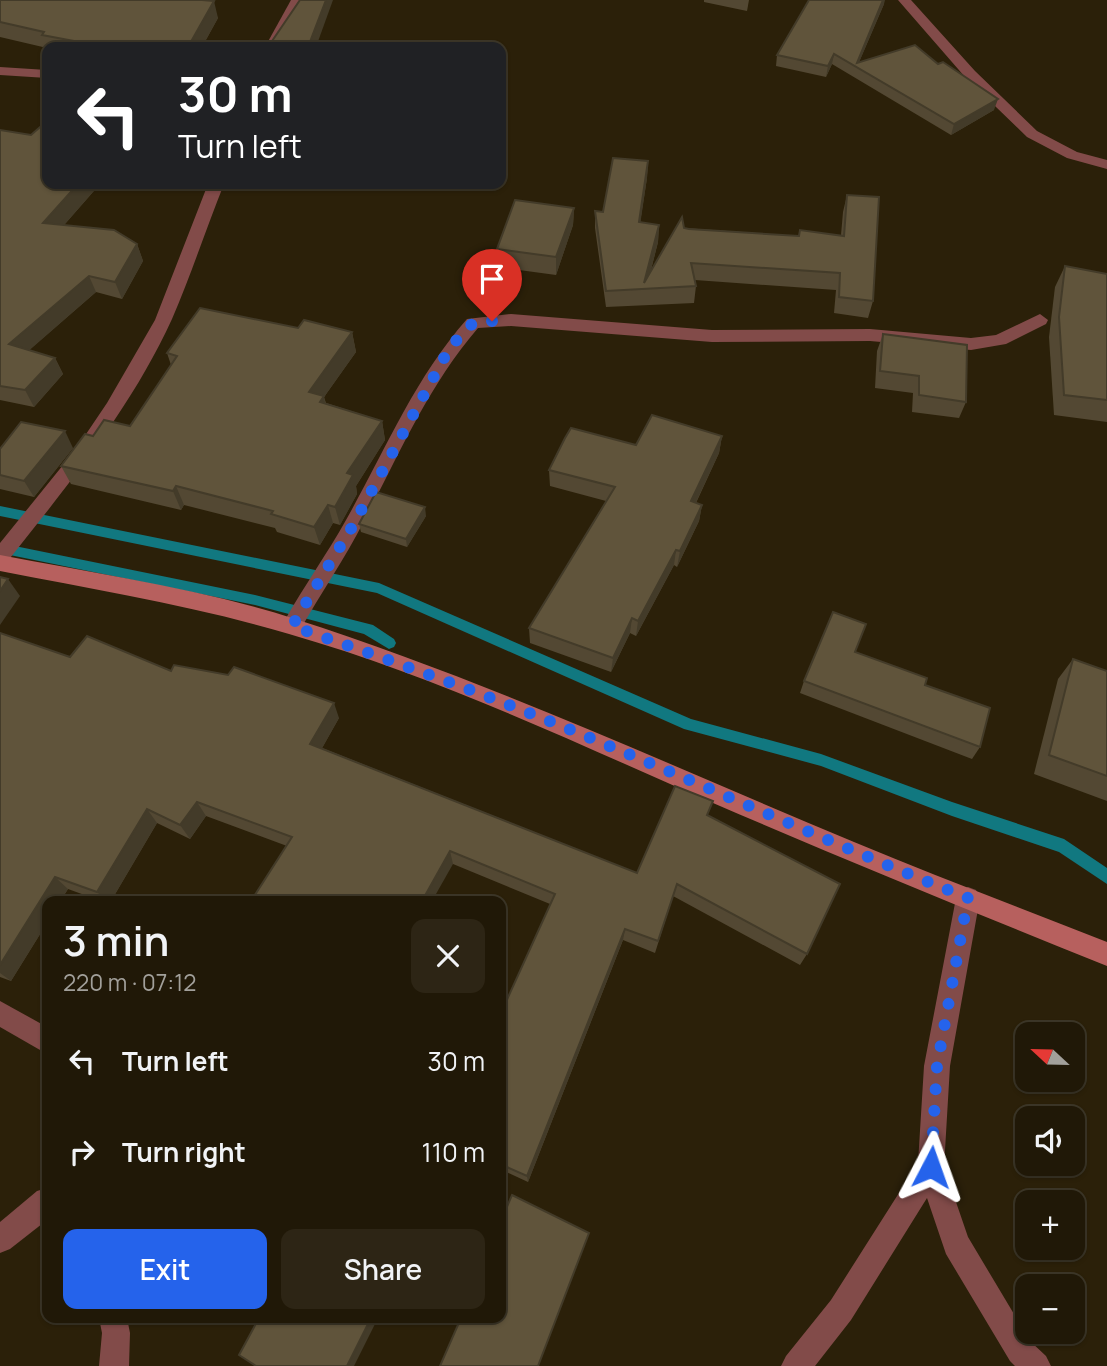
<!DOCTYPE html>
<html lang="en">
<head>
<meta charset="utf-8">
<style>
  body { margin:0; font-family:Manrope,sans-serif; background:#2d2515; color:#f1f3f6; height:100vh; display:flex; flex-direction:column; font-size:26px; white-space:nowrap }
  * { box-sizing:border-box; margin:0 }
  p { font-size:23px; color:#a2a09b }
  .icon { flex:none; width:38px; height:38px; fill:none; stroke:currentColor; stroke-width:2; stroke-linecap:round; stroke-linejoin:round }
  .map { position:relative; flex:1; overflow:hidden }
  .details { position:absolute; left:42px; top:896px; width:464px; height:427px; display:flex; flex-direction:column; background:#201807; border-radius:14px; box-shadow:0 2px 5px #0004,0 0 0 2px #3d3728 }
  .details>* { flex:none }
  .hud { position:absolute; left:42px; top:42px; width:464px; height:147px; border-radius:14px; box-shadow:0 2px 5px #0004,0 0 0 2px #3d3728; background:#202124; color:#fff; overflow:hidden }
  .needle { width:46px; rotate:292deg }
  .fabs { position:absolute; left:1015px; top:1022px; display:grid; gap:14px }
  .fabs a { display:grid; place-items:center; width:70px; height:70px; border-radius:14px; background:#201807; box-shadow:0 2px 5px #0004,0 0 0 2px #3d3728; font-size:35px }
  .pin { position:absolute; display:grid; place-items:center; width:60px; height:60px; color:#fff; margin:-72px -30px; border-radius:50% 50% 50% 0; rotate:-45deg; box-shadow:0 0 7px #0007 }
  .pin .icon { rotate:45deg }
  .me { position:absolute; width:77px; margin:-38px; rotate:4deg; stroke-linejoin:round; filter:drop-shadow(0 0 5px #0008) }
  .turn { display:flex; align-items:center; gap:24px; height:147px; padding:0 21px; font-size:32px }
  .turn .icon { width:91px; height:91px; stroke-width:2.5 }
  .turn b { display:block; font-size:49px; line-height:60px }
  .round { display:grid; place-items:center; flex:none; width:74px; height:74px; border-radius:14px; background:#2d2515 }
  .head { display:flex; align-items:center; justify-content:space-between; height:119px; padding:0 21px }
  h1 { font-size:42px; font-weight:600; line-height:52px }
  .action { display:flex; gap:14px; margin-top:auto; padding:14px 21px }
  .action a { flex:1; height:80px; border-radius:14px; background:#2563eb; color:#fff; font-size:28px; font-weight:600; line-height:80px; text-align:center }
  .action a+a { background:#2d2515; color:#f1f3f6 }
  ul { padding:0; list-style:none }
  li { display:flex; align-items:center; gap:21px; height:91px; padding:0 21px }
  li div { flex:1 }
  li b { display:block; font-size:26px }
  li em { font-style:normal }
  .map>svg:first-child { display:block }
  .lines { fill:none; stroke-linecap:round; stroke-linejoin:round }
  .stream { fill:#117880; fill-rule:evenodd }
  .lane { fill:#824b49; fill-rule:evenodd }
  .street { fill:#824b49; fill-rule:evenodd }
  .secondary { fill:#b7605e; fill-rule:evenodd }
  .wall { fill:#534833 }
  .shaded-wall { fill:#433b29 }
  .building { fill:#60543b; stroke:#433b29; stroke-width:2 }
  .route { stroke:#2563eb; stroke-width:12; stroke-dasharray:0 21.6 }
</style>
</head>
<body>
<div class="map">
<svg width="1107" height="1366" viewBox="0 0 1107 1366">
  <rect width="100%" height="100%" fill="#2b2009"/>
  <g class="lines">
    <!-- stream -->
    <g class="stream">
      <path d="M0,506L379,583L691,719L821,754L952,802L1064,839L1107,868V884L1059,852L952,816L821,766L684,729L377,593L0,516Z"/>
      <path d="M0,543L255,595L373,625L394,639L396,643L394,647L389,649L364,634L255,605L0,553Z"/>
    </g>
    <!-- lane -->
    <path class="lane" d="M99,1318H127L130,1333L129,1366H99L102,1333Z"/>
    <!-- street -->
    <g class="street">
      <path d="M291,0H303L279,47H265Z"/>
      <path d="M898,0H911L975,71L1037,131L1077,152L1107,160V169L1067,158L1027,137L965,77Z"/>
      <path d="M0,67L47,70V78L0,75Z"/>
      <path d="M208,184H224C206,229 191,275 172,319C131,409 67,486 7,562L0,565V543L76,449L107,403L155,320Z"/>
      <path d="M511,314L712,330L870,329L971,338L996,335L1040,314L1048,320L1046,324L1006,344L971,350L870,341L712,342L511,326L478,328C428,386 399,455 364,521C345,559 320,594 299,632L292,634L285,632L282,626L285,620C304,586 327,554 346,520C385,451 414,379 467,319Z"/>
      <path d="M968,887L976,890L980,898L950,1066L944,1167L968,1237L1030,1341L1046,1356L1051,1366H1015L1010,1361L946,1254L927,1198L851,1320L815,1366H781L786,1356L831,1300L918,1163L924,1066L956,898L960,890Z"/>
      <path d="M0,1001L47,1027V1054L0,1027Z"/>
      <path d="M47,1188V1220L10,1249L0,1253V1222L37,1191Z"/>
    </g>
    <!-- secondary -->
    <path class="secondary" d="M0,555C98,574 199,588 295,619C486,680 669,765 854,842C938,877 1023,909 1107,942V966C975,913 843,859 713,803C574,742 435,676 289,634C195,606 97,590 0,571Z"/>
  </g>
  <!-- wall -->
  <g class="wall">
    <path d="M0,0L208,1L218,18L202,47H47V49V48L0,37Z"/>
    <path d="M704,0H749L747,11L704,2Z"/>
    <path d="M884,4L859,62L994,110L951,135L832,64L826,77L776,66L777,55Z"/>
    <path d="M0,130L47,184H100L64,225L137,244L143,261L122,299L96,292L29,350L55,358L63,374L34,407L0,400Z"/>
    <path d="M648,161L647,178L640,223L659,225L658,242L650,274L684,228L799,236L841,235L843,212L847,195L873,301L868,318L834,313L836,290L695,280L696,286L694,303L606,307L595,228V211L603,212Z"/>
    <path d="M574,208L573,225L556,275L498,267L497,249Z"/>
    <path d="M1065,266L1107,274V422L1054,415L1049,337L1055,287Z"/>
    <path d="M298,328L352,332L356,352L324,397L326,403L382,421L385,440L356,486L357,494L340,525L333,523L320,545L277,532L275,528L184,505L181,510L71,484L61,466L130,426L171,365L167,353Z"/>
    <path d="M883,334L966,402L959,418L912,412L913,393L875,388L877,351Z"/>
    <path d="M722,436L719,453L696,503L702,505L699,521L677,567L674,565L636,636L630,633L611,672L530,643L529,628L606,501L550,486L549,470L636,445Z"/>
    <path d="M73,448L34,497L0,489V449Z"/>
    <path d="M426,516L407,547L361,532L359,524Z"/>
    <path d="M0,633L70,657L171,671L339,718L322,748L637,873L709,816L807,954L800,965L673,896L655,953L623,940L528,1182L500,1169V1015L550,904L453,864L287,846L206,816L190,839L157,823L111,901H101L68,889L11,981L0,977Z"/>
    <path d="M855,652L925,685L980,747L972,759L800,693L804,681Z"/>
    <path d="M1073,659L1107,671V801L1034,774L1058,679Z"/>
  </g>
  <!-- shaded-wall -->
  <g class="shaded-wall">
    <path d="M202,0H208L210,8L214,1L218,18L202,47H188Z"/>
    <path d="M326,0H333L316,47H308Z"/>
    <path d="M883,0H885L884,4L857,67V63Z"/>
    <path d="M834,54L832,64L826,77L828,66Z"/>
    <path d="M998,99L994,110L951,135L954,124Z"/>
    <path d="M648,161L647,178L638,239L639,222Z"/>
    <path d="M78,184H100L51,240L43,223Z"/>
    <path d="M574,208L573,225L556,275V257Z"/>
    <path d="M659,225L658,242L646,289L644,283Z"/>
    <path d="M137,244L143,261L122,299L115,282Z"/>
    <path d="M89,276L96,292L17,361L9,344Z"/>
    <path d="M352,332L356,352L324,397L328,415L309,392Z"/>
    <path d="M55,358L63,374L34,407L25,390Z"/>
    <path d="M382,421L385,440L356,486L357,494L340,525L335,507L347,473Z"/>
    <path d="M65,431L73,448L34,497L24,481Z"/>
    <path d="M722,436L719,453L689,517L691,501Z"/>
    <path d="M176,486L184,505L181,510L173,491Z"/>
    <path d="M328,505L333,523L320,545L314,527Z"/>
    <path d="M702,505L699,521L677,567L680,551Z"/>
    <path d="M425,507L426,516L407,547L406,539Z"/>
    <path d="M676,550L674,565L636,636L638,621Z"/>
    <path d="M8,579L20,596L0,625V591Z"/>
    <path d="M632,618L630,633L611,672L613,658Z"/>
    <path d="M334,703L339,718L316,759L310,744Z"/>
    <path d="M197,802L206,816L190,839L180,825Z"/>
    <path d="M147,809L157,823L111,901H106L97,892Z"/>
    <path d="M450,851L453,864L432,901H422Z"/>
    <path d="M55,877L68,889L60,901H47V923L11,981L0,973V965Z"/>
    <path d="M625,929L623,940L528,1182L527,1176Z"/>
    <path d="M371,1318H378L354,1366H347Z"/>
  </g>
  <!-- building -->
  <g class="building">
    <path d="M0,0H202L214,1L188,47H106L42,35L44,32L0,22Z"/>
    <path d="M300,0H326L308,47H268Z"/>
    <path d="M809,0H883L857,63L915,45L938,64L943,62L998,99L954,124L834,54L828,66L777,55Z"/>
    <path d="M47,121V184H78L43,223L114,230L137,244L115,282L89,276L9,344L55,358L25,390L0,386V130L31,135Z"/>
    <path d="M613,158L648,161L639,222L659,225L644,283L682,217L684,228L689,229L799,236L800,230L844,236L847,195L879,197L873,301L839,297L840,273L691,263L696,286L606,291L595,211L603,212Z"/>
    <path d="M515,200L574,208L556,257L497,249Z"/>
    <path d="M1065,266L1107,274V400L1064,395L1059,317Z"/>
    <path d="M200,308L298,328L304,320L352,332L309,392L324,396L320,402L382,421L347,473L353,475L335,507L328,505L314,527L271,514L273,511L176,486L173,491L61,466L85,434L93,436L104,420L130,426L177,356L167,353Z"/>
    <path d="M883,334L967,345L966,402L919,395V376L880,371Z"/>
    <path d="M652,415L722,436L691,501L702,505L680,551L676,550L638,621L632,618L613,658L529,628L615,487L549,470L565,438L571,428L636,445Z"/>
    <path d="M21,422L65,431L24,481L0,475V449Z"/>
    <path d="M376,492L425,507L406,539L359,524Z"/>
    <path d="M0,577L8,579L0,591Z"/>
    <path d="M833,612L866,624L855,652L927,678L925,685L990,708L980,747L804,681Z"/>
    <path d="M0,633L70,657L87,636L171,671L174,665L228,675L234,667L334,703L310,744L637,873L675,786L713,801L707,815L840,884L807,954L677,884L658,941L625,929L527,1176L500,1164V1015L555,894L450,851L422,901H251L292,837L197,802L180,825L147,809L97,892L55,877L0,965Z"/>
    <path d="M1073,659L1107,671V776L1049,755Z"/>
    <path d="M512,1195L589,1233L538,1366H440L461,1318H500V1223Z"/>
    <path d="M259,1318H371L347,1366H256L239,1355Z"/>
  </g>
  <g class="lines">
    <!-- route -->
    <path class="route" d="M492,321L473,323L450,347L352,527L292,626C386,659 480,692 571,730C704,785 835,845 968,898L937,1066L931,1167"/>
  </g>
</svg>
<div class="fabs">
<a><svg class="needle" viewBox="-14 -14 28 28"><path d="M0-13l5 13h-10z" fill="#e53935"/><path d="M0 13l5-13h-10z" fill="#a2a09b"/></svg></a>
<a><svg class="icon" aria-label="sound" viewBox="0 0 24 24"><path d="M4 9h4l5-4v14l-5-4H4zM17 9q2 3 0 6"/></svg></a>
<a>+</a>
<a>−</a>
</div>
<div class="pin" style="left:492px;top:321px;background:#d93025"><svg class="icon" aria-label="arrive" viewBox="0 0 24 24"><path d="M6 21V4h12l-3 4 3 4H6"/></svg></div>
<svg class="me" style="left:931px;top:1167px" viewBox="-20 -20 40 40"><path d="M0-17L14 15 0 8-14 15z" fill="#2563eb" stroke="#fff" stroke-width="4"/></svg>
<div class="hud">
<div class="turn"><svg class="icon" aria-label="left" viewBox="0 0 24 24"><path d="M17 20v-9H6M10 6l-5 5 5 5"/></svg><div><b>30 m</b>Turn left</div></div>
</div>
<section class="details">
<div class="head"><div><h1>3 min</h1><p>220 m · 07:12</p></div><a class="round"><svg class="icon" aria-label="close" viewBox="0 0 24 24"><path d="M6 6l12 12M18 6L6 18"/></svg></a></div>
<ul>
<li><svg class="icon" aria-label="left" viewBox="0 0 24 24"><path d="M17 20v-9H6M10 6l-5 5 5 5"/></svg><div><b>Turn left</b></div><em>30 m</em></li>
<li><svg class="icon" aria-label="right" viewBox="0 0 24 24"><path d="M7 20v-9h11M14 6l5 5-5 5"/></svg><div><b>Turn right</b></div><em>110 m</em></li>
</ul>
<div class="action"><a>Exit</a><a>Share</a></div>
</section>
</div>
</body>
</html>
